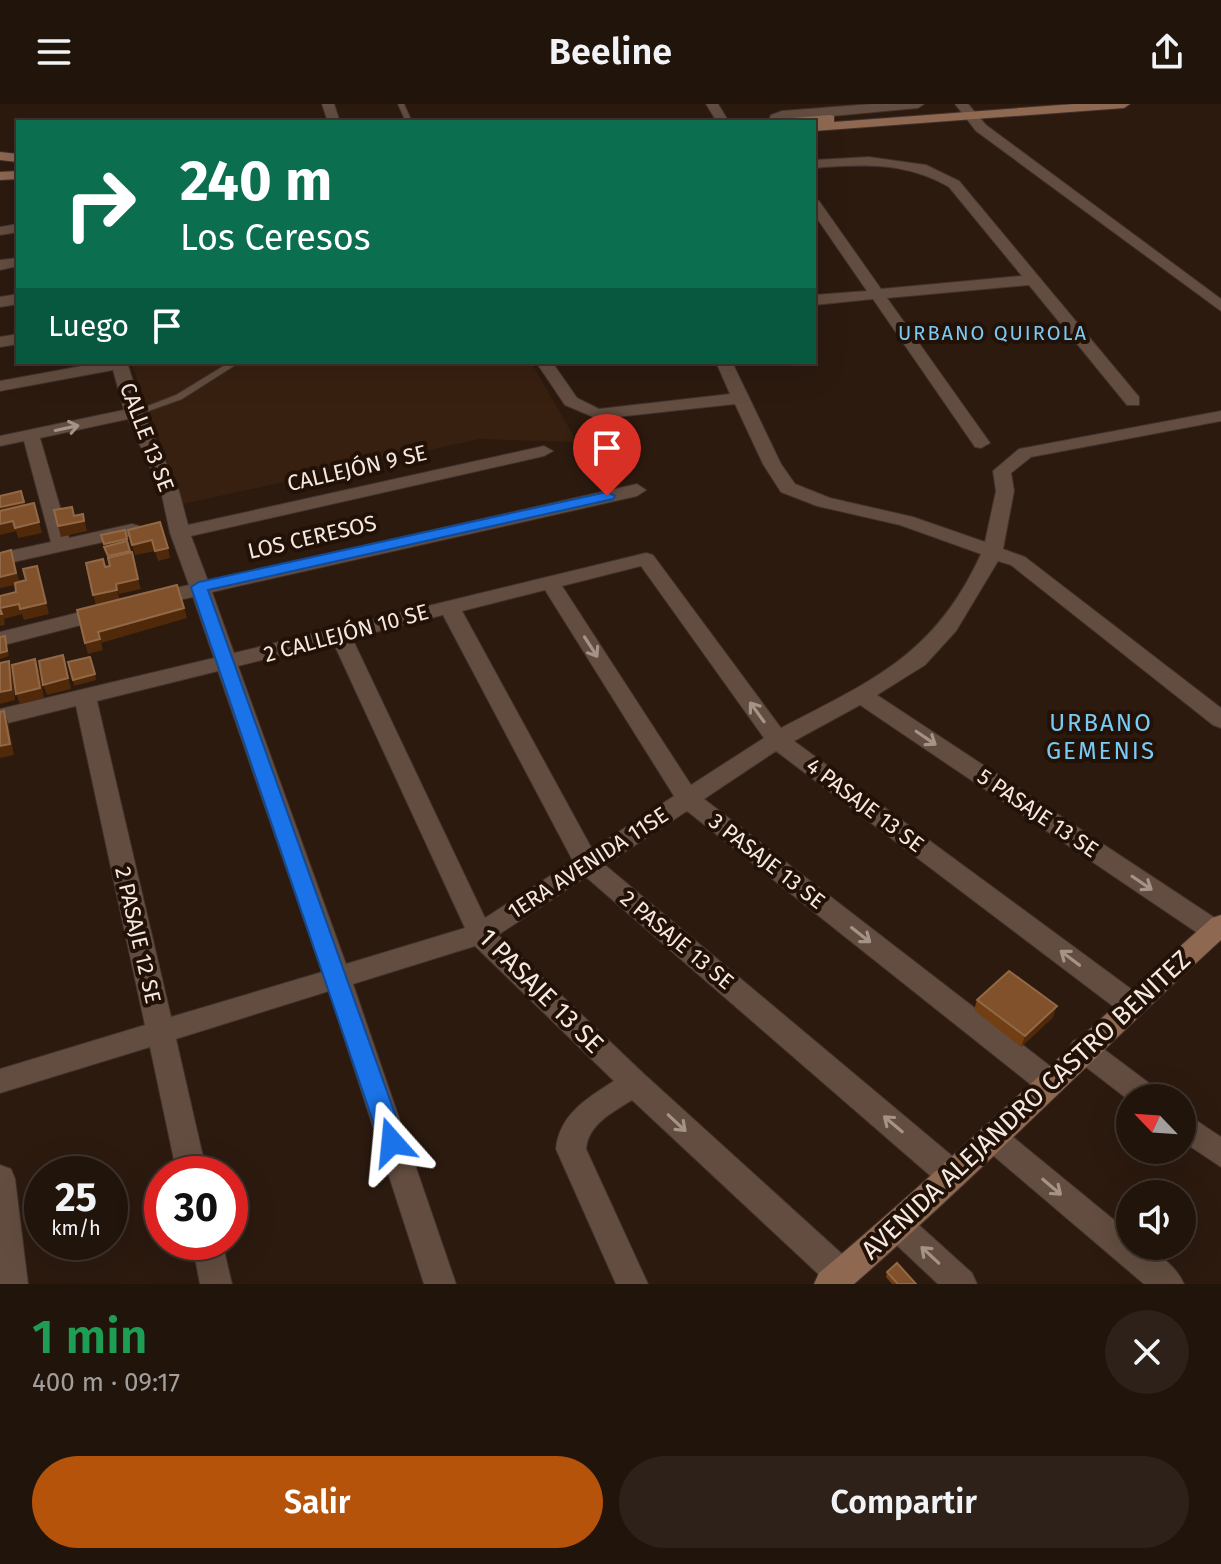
<!DOCTYPE html>
<html lang="es">
<head>
<meta charset="utf-8">
<style>
  body { margin:0; font-family:"Fira Sans",sans-serif; background:#2d2119; color:#f1f3f6; height:100vh; display:flex; flex-direction:column; font-size:30px; white-space:nowrap }
  * { box-sizing:border-box; margin:0 }
  p { font-size:26px; color:#a29e9d }
  .icon { flex:none; width:44px; height:44px; fill:none; stroke:currentColor; stroke-width:2; stroke-linecap:round; stroke-linejoin:round }
  .map { position:relative; height:1180px; overflow:hidden }
  .side { display:flex; flex-direction:column; background:#21140b; flex:1 }
  .side>* { flex:none }
  .banner { position:absolute; left:16px; top:16px; width:800px; height:244px; border-radius:0px; box-shadow:0 8px 32px #0002,0 0 0 2px #3e332c; background:#0b6e4f; color:#fff; overflow:hidden }
  .needle { width:52px; rotate:295deg }
  .controls { position:absolute; left:1116px; top:980px; display:grid; gap:16px }
  .controls a { display:grid; place-items:center; width:80px; height:80px; border-radius:50%; background:#21140b; box-shadow:0 8px 32px #0002,0 0 0 2px #3e332c; font-size:40px }
  .speed { position:absolute; left:24px; top:1052px; display:flex; gap:16px; font-size:40px; font-weight:700; text-align:center }
  .speed>* { display:grid; place-content:center; width:104px; height:104px; border-radius:50%; background:#21140b; box-shadow:0 8px 32px #0002,0 0 0 2px #3e332c; line-height:1 }
  .speed small { font-size:20px; font-weight:400 }
  .speed .limit { border:12px solid #d22; background:#fff; color:#111 }
  .pin { position:absolute; display:grid; place-items:center; width:68px; height:68px; color:#fff; margin:-82px -34px; border-radius:50% 50% 50% 0; rotate:-45deg; box-shadow:0 0 8px #0007 }
  .pin .icon { rotate:45deg }
  .me { position:absolute; width:88px; margin:-44px; rotate:342deg; stroke-linejoin:round; filter:drop-shadow(0 0 6px #0008) }
  .turn { display:flex; align-items:center; gap:28px; height:168px; padding:0 32px; font-size:36px }
  .turn .icon { width:104px; height:104px; stroke-width:2.5 }
  .turn b { display:block; font-size:56px; line-height:68px }
  .then { display:flex; align-items:center; height:76px; padding:0 32px; background:#0003; gap:16px; font-size:30px }
  .round { display:grid; place-items:center; flex:none; width:84px; height:84px; border-radius:42px; background:#2d2119 }
  .summary { display:flex; align-items:center; justify-content:space-between; height:136px; padding:0 32px }
  h1 { font-size:48px; font-weight:600; line-height:60px; color:#1e9e55 }
  .primary-button { display:flex; gap:16px; margin-top:auto; padding:16px 32px }
  .primary-button a { flex:1; height:92px; border-radius:48px; background:#b45309; color:#fff; font-size:32px; font-weight:600; line-height:92px; text-align:center }
  .primary-button a+a { background:#2d2119; color:#f1f3f6 }
  header { display:flex; justify-content:space-between; align-items:center; height:104px; padding:0 32px; background:#21140b; font-size:36px; font-weight:600 }
  .map>svg:first-child { display:block }
  .built { fill:#382011 }
  .lines { fill:none; stroke-linecap:round; stroke-linejoin:round }
  .service-casing { stroke:#41322d; stroke-width:2 }
  .minor-casing { stroke:#41322d; stroke-width:2 }
  .secondary-casing { stroke:#41322d; stroke-width:2 }
  .service { fill:#634d40; fill-rule:evenodd }
  .minor { fill:#634d40; fill-rule:evenodd }
  .secondary { fill:#8e6851; fill-rule:evenodd }
  .wall { fill:#723f15 }
  .shaded-wall { fill:#50280a }
  .building { fill:#80512b; stroke:#926947; stroke-width:2 }
  .oneway { stroke:#a59388 }
  .route { fill:#1a73e8; stroke:#114b97; stroke-width:2 }
  .labels { text-anchor:middle; dominant-baseline:central; stroke-width:8; stroke-linejoin:round; paint-order:stroke }
  .far-neighbourhood-label { font-size:20px; letter-spacing:2px; fill:#79cbf6; stroke:#221106 }
  .street-label { font-size:22px; fill:#f5e8e0; stroke:#221106 }
  .neighbourhood-label { font-size:24px; letter-spacing:2px; fill:#79cbf6; stroke:#221106 }
  .near-street-label { font-size:26px; fill:#f5e8e0; stroke:#221106 }
</style>
</head>
<body>
<header><svg class="icon" aria-label="menu" viewBox="0 0 24 24"><path d="M4 6h16M4 12h16M4 18h16"/></svg>Beeline<svg class="icon" aria-label="share" viewBox="0 0 24 24"><path d="M12 15V3M7 8l5-5 5 5M5 13v7h14v-7"/></svg></header>
<div class="map">
<svg width="1221" height="1180" viewBox="0 0 1221 1180">
  <rect width="100%" height="100%" fill="#2c1a0f"/>
  <!-- built -->
  <path class="built" d="M131,258H531L577,338L479,335L183,400Z"/>
  <g class="lines">
    <defs>
      <g id="service">
        <path d="M398,0H404L412,18H406Z"/>
        <path d="M230,258H240L182,295L137,311L134,312L130,309L176,291Z"/>
      </g>
      <g id="minor">
        <path d="M322,0H334L340,18H328Z"/>
        <path d="M706,0H718L729,18H717Z"/>
        <path d="M872,0H924L918,4L768,18L771,11L782,7Z"/>
        <path d="M955,0H968L986,21L1221,195V207L976,27Z"/>
        <path d="M869,53L926,61L959,77L1139,293V301H1127L1029,181L887,194L990,339L981,344L975,343L873,195L814,201V191L867,187L814,110V96L819,97L881,185L1022,172L949,83C906,58 862,60 814,64V56Z"/>
        <path d="M18,120V128L0,131V123Z"/>
        <path d="M18,154V162L0,166V156Z"/>
        <path d="M18,190V200L0,203V193Z"/>
        <path d="M18,230V240L0,243V233Z"/>
        <path d="M104,258H127L143,309L179,387L188,421L544,342L553,347L544,352L191,432L208,477L637,380L646,386L637,392L212,488L234,549L646,449L653,451L781,624C873,576 935,551 981,450L900,421L817,402L781,388L763,360L735,300L598,315L565,301L536,258H552L577,294L599,305L730,290L716,258H732L781,360L795,380L830,394L913,413L985,438L996,387L993,367L1019,345L1221,307V317L1031,353L1011,369L1014,387L1003,445L1025,453L1221,604V624L1213,621L1011,461L998,457L956,527L925,561L877,591L1221,818V835L1205,834L860,601L794,637L1142,893L1146,901L1142,909L1132,912L1122,909L776,647L704,695L1059,969L1063,978L1059,987L1049,990L1039,987L687,707L605,761L963,1061L967,1071L963,1081L952,1085L941,1081L586,773L498,831L644,970L852,1159L857,1170L852,1180H829L632,996C613,1008 588,1020 586,1045L648,1180H616L556,1045C559,1011 587,994 614,977L475,842L353,880L456,1180H424L329,887L176,935L207,1070H177L150,943L0,989V965L145,921L76,602L0,621V605L214,554L193,493L150,502L140,496L143,491L189,481L170,429L161,387L128,315L40,334L69,434L132,420L139,422L142,426L139,430L0,461V449L51,438L24,337L0,342V332L124,306L113,266L0,287V277ZM641,462L764,634L691,681L562,482ZM545,486L674,692L592,745L462,507ZM443,511L573,757L485,814L352,534ZM333,538L465,824L346,860L238,562ZM218,567L322,868L171,913L97,597Z"/>
        <path d="M105,502L115,508L112,513L0,542V528Z"/>
        <path d="M1083,933L1093,937L1157,985L1161,994H1130V997L1073,953L1069,945L1073,937Z"/>
        <path d="M1182,1007L1221,1033V1063L1182,1037Z"/>
        <path d="M992,1020L1002,1024L1130,1129V1142C1152,1142 1175,1160 1184,1180H1144L982,1042L977,1033L982,1024Z"/>
        <path d="M0,1061L11,1065L15,1075L28,1180H0Z"/>
        <path d="M898,1108L909,1112L972,1169L977,1180H938L887,1132L883,1122L887,1112Z"/>
        <path d="M192,1138H222L232,1180H200Z"/>
      </g>
      <g id="secondary">
        <path d="M1074,0H1130L1124,4L814,27V18H786L792,14L830,11L834,12V18Z"/>
        <path d="M0,48L18,50V58L0,56Z"/>
        <path d="M18,67V75L0,76V68Z"/>
        <path d="M1221,811V836C1097,949 980,1070 854,1180H814L819,1169C954,1056 1080,931 1212,814Z"/>
      </g>
    </defs>
    <!-- service casing -->
    <use href="#service" class="service-casing"/>
    <!-- minor casing -->
    <use href="#minor" class="minor-casing"/>
    <!-- secondary casing -->
    <use href="#secondary" class="secondary-casing"/>
    <!-- service -->
    <use href="#service" class="service"/>
    <!-- minor -->
    <use href="#minor" class="minor"/>
    <!-- secondary -->
    <use href="#secondary" class="secondary"/>
  </g>
  <!-- wall -->
  <g class="wall">
    <path d="M977,896L1053,913L1021,943L974,906Z"/>
    <path d="M887,1168L916,1180H892L886,1173Z"/>
  </g>
  <!-- shaded-wall -->
  <g class="shaded-wall">
    <path d="M21,387L27,408L0,414V403Z"/>
    <path d="M34,399L42,429L18,434L16,427L0,431V420Z"/>
    <path d="M83,410L87,427L61,433L58,422L76,419Z"/>
    <path d="M127,435L129,440L105,446L104,440Z"/>
    <path d="M152,436L155,447L135,451L132,441Z"/>
    <path d="M168,444L170,454L158,457L155,447Z"/>
    <path d="M11,446L20,480L0,484V473Z"/>
    <path d="M37,462L49,510L24,516L22,510L4,515L5,521L0,522V504L19,500Z"/>
    <path d="M138,475L141,485L119,490L116,480Z"/>
    <path d="M117,486L120,496L96,501L93,491Z"/>
    <path d="M184,504L187,514L101,539L98,528Z"/>
    <path d="M5,532L9,552L0,555V549Z"/>
    <path d="M100,535L103,546L88,550L85,539Z"/>
    <path d="M63,551L71,585L47,591L43,581Z"/>
    <path d="M35,555L39,566L44,594L20,600L16,590Z"/>
    <path d="M9,557L12,568L15,596L0,600V588Z"/>
    <path d="M95,570L96,576L74,582L73,576Z"/>
    <path d="M4,607L8,618L14,651L0,654V642Z"/>
    <path d="M1057,902L1053,913L1021,943L1025,932Z"/>
  </g>
  <!-- building -->
  <g class="building">
    <path d="M21,387L24,398L0,403V392Z"/>
    <path d="M34,399L39,418L15,424L13,417L0,420V407Z"/>
    <path d="M72,403L74,412L83,410L84,417L58,422L54,406Z"/>
    <path d="M160,418L168,444L155,447L152,436L132,441L128,426Z"/>
    <path d="M125,426L127,435L104,440L101,431Z"/>
    <path d="M127,437L130,447L108,452L104,443Z"/>
    <path d="M11,446L16,469L0,473V449Z"/>
    <path d="M132,448L138,475L116,480L117,486L93,491L86,459L103,455L105,463L110,462L108,454Z"/>
    <path d="M37,462L46,499L20,505L19,500L0,504L2,510H0V492L16,488L15,479L26,476L23,465Z"/>
    <path d="M177,481L184,504L98,528L100,535L85,539L77,506Z"/>
    <path d="M5,532L7,547L0,549V533Z"/>
    <path d="M63,551L68,574L43,581L39,557Z"/>
    <path d="M90,553L95,570L73,576L68,558Z"/>
    <path d="M35,555L40,584L16,590L12,561Z"/>
    <path d="M9,557L11,586L0,588V559Z"/>
    <path d="M4,607L10,640L0,642V608Z"/>
    <path d="M1009,867L1057,902L1025,932L977,896Z"/>
    <path d="M897,1159L916,1180H898L887,1168Z"/>
  </g>
  <!-- one-way arrows -->
  <defs><path id="oneway-shaft" d="M-6 0H5M1.5-3L5.5 0L1.5 3" fill="none" stroke-width="1.6" stroke-linecap="round" stroke-linejoin="round" transform="scale(2)"/></defs>
  <g class="oneway">
    <use href="#oneway-shaft" transform="translate(67 324) rotate(-12)"/>
    <use href="#oneway-shaft" transform="translate(591 543) rotate(57)"/>
    <use href="#oneway-shaft" transform="translate(757 608) rotate(-126)"/>
    <use href="#oneway-shaft" transform="translate(926 634) rotate(34)"/>
    <use href="#oneway-shaft" transform="translate(1142 779) rotate(34)"/>
    <use href="#oneway-shaft" transform="translate(861 831) rotate(38)"/>
    <use href="#oneway-shaft" transform="translate(1070 854) rotate(-143)"/>
    <use href="#oneway-shaft" transform="translate(677 1019) rotate(43)"/>
    <use href="#oneway-shaft" transform="translate(893 1020) rotate(-140)"/>
    <use href="#oneway-shaft" transform="translate(1052 1083) rotate(40)"/>
    <use href="#oneway-shaft" transform="translate(930 1151) rotate(-137)"/>
  </g>
  <!-- route -->
  <path class="route" d="M607,388L615,392L613,395L208,486L405,1038L401,1045L392,1048L384,1045L380,1038L191,483L199,478Z"/>
  <g class="labels">
    <!-- far-neighbourhood labels -->
    <g class="far-neighbourhood-label">
      <text x="993" y="229">URBANO QUIROLA</text>
    </g>
    <!-- street labels -->
    <g class="street-label">
      <text transform="translate(147 333) rotate(69)">CALLE 13 SE</text>
      <text transform="translate(357 364) rotate(-13)">CALLEJÓN 9 SE</text>
      <text transform="translate(312 433) rotate(-13)">LOS CERESOS</text>
      <text transform="translate(346 529) rotate(-15)">2 CALLEJÓN 10 SE</text>
      <text transform="translate(865 701) rotate(37)">4 PASAJE 13 SE</text>
      <text transform="translate(1038 709) rotate(34)">5 PASAJE 13 SE</text>
      <text transform="translate(767 757) rotate(38)">3 PASAJE 13 SE</text>
      <text transform="translate(588 759) rotate(-33)">1ERA AVENIDA 11SE</text>
      <text transform="translate(138 831) rotate(77)">2 PASAJE 12 SE</text>
      <text transform="translate(677 836) rotate(40)">2 PASAJE 13 SE</text>
    </g>
    <!-- neighbourhood labels -->
    <g class="neighbourhood-label">
      <text x="1101" y="619">URBANO<tspan x="1101" dy="28">GEMENIS</tspan></text>
    </g>
    <!-- near-street labels -->
    <g class="near-street-label">
      <text transform="translate(541 887) rotate(45)">1 PASAJE 13 SE</text>
      <text transform="translate(1026 1001) rotate(-43)">AVENIDA ALEJANDRO CASTRO BENITEZ</text>
    </g>
  </g>
</svg>
<div class="controls">
<a><svg class="needle" viewBox="-14 -14 28 28"><path d="M0-13l5 13h-10z" fill="#e53935"/><path d="M0 13l5-13h-10z" fill="#a29e9d"/></svg></a>
<a><svg class="icon" aria-label="sound" viewBox="0 0 24 24"><path d="M4 9h4l5-4v14l-5-4H4zM17 9q2 3 0 6"/></svg></a>
</div>
<div class="speed"><div>25<small>km/h</small></div><div class="limit">30</div></div>
<div class="pin" style="left:607px;top:392px;background:#d93025"><svg class="icon" aria-label="arrive" viewBox="0 0 24 24"><path d="M6 21V4h12l-3 4 3 4H6"/></svg></div>
<svg class="me" style="left:392px;top:1038px" viewBox="-20 -20 40 40"><path d="M0-17L14 15 0 8-14 15z" fill="#1a73e8" stroke="#fff" stroke-width="4"/></svg>
<div class="banner">
<div class="turn"><svg class="icon" aria-label="right" viewBox="0 0 24 24"><path d="M7 20v-9h11M14 6l5 5-5 5"/></svg><div><b>240 m</b>Los Ceresos</div></div>
<div class="then">Luego<svg class="icon" aria-label="arrive" viewBox="0 0 24 24"><path d="M6 21V4h12l-3 4 3 4H6"/></svg></div>
</div>
</div>
<section class="side">
<div class="summary"><div><h1>1 min</h1><p>400 m · 09:17</p></div><a class="round"><svg class="icon" aria-label="close" viewBox="0 0 24 24"><path d="M6 6l12 12M18 6L6 18"/></svg></a></div>
<div class="primary-button"><a>Salir</a><a>Compartir</a></div>
</section>
</body>
</html>
